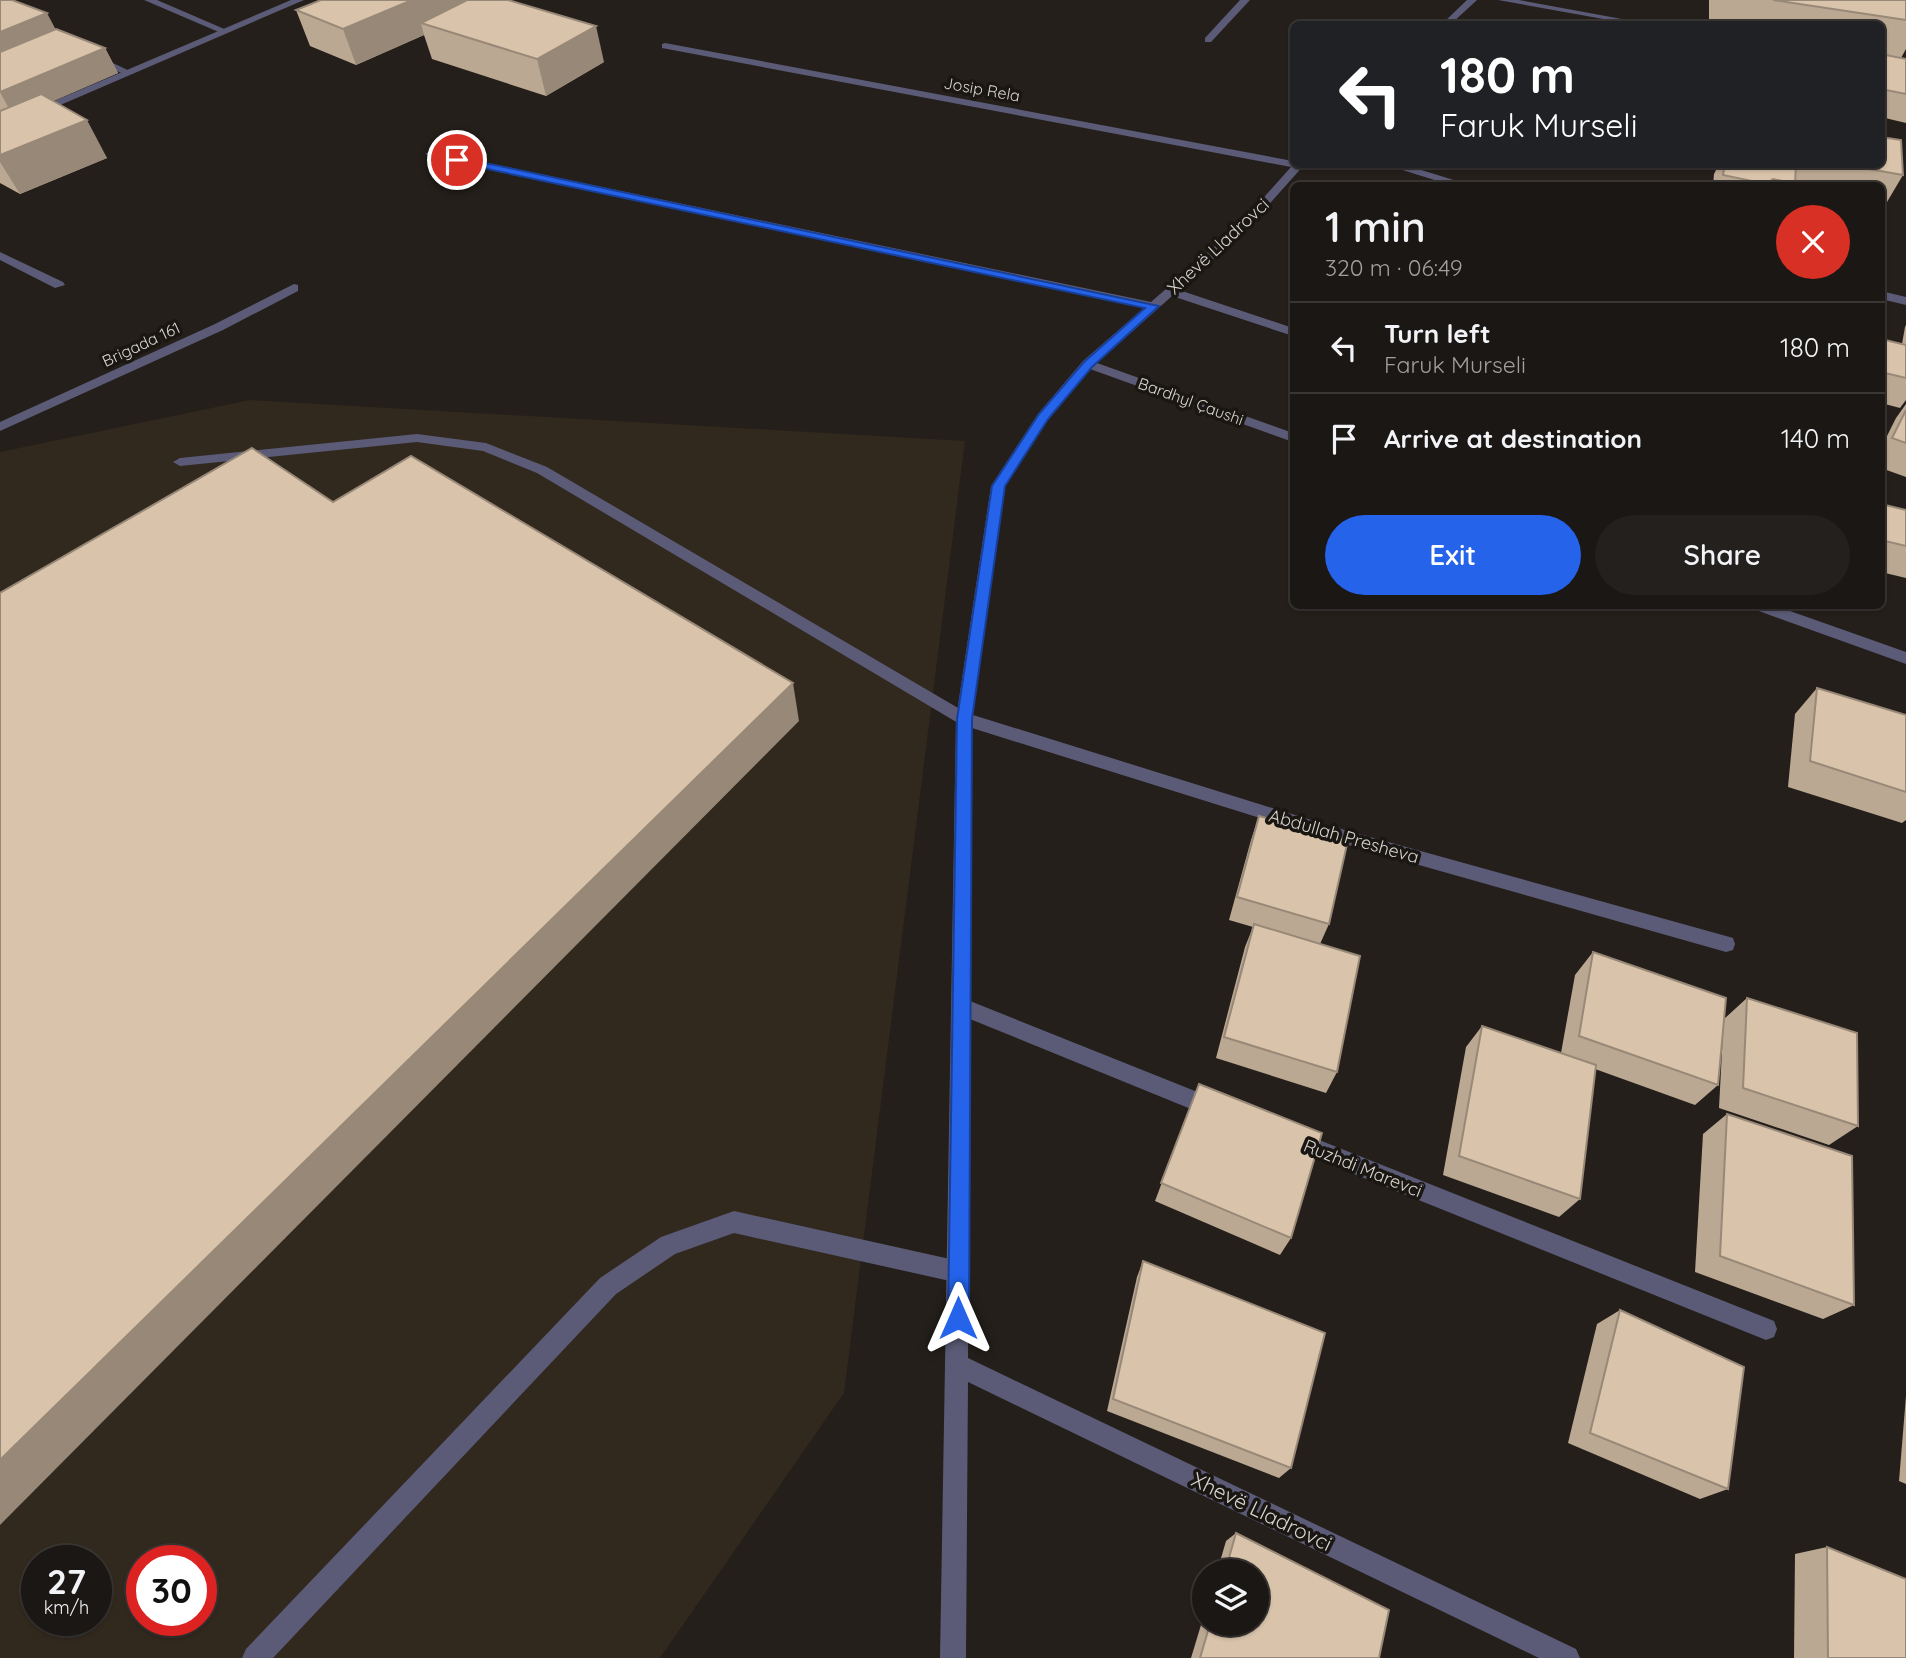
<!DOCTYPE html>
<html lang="en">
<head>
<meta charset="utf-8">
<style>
  body { margin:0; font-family:Quicksand,sans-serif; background:#24201d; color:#f1f3f6; height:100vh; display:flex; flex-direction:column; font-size:26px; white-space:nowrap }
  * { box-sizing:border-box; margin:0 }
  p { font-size:23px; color:#a09fa0 }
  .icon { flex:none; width:38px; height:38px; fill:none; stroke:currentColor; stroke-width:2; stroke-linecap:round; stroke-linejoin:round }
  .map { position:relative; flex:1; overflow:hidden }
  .details { position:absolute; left:1290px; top:182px; width:595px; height:427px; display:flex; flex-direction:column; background:#1b1714; border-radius:10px; box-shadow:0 2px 5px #0004,0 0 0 2px #393634 }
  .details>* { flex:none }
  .top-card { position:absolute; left:1290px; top:21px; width:595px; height:147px; border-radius:10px; box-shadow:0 2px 5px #0004,0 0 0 2px #393634; background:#202124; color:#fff; overflow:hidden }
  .fabs { position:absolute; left:1192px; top:1559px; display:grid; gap:14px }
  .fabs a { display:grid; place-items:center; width:77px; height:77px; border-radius:50%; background:#1b1714; box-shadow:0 2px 5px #0004,0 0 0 2px #393634; font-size:35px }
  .speed { position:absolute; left:21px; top:1545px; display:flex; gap:14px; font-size:35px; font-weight:700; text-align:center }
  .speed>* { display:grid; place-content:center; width:91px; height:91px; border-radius:50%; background:#1b1714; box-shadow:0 2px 5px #0004,0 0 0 2px #393634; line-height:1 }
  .speed small { font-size:18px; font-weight:400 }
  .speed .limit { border:10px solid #d22; background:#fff; color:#111 }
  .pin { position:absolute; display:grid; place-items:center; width:60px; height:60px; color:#fff; margin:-30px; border:4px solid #fff; border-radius:50%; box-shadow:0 2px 7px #0007 }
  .me { position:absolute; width:77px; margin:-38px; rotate:0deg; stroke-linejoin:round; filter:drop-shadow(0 0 5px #0008) }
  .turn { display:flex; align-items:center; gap:24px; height:147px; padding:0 35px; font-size:32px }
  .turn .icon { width:91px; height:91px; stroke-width:2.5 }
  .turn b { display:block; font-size:49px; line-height:60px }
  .round { display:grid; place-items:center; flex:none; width:74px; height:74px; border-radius:37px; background:#24201d }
  .headline { display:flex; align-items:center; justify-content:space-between; height:119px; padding:0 35px }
  h1 { font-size:42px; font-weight:600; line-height:52px }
  .primary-button { display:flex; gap:14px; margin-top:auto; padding:14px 35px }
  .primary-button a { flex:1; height:80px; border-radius:42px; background:#2563eb; color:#fff; font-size:28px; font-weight:600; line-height:80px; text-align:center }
  .primary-button a+a { background:#24201d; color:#f1f3f6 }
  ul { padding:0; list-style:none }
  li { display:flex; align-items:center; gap:21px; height:91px; padding:0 35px; border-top:2px solid #393634 }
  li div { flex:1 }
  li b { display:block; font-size:26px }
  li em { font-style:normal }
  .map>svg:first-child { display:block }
  .built { fill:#31281e; fill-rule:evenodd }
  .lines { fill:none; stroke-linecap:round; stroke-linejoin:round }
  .service { fill:#5b5b77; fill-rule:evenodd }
  .minor { fill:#5b5b77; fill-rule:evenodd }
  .tertiary { fill:#5b5b77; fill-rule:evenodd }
  .wall { fill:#bba892 }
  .shaded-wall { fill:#988877 }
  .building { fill:#d9c3aa; stroke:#988877; stroke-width:2 }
  .route { fill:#2563eb; stroke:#184099; stroke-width:2 }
  .labels { text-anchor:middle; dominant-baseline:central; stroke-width:7; stroke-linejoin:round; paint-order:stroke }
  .far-street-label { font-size:16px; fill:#d8d4d1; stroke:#1a1611 }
  .street-label { font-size:18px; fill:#d8d4d1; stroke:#1a1611 }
  .near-street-label { font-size:21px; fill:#d8d4d1; stroke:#1a1611 }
</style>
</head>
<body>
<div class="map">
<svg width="1906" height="1658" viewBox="0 0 1906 1658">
  <rect width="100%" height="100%" fill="#241f1a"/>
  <!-- built -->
  <path class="built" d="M250,400L965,441L844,1393L660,1658H0V452ZM37,1561H96V1620H37ZM142,1561H201V1620H142Z"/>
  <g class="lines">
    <!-- service -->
    <g class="service">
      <path d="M144,0H157L229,31L221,33Z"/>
      <path d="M90,55H96L134,73L126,75L90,59Z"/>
      <path d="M417,434L486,443L547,467L970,715L972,719L970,723H958L537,473L483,451L417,442L180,466L173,462L180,458Z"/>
      <path d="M734,1211L959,1261L967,1264L970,1272L967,1280L959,1283L734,1233L675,1254L616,1294L273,1658H242L246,1649L600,1278L661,1237Z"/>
    </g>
    <!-- minor -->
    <g class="minor">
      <path d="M1240,0H1250L1211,42H1205V38Z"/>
      <path d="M1467,0H1477L1451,24H1442Z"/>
      <path d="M665,43L1293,161V164H1305L1247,229L1179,290L1293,328V336L1172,296L1097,363L1293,433V442L1090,369L1048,420L1005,486L973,715L1327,825L1726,936L1733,938L1735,944L1733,950L1726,952L1327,839L972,728L970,1001L1220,1101L1223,1108L1220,1115L1213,1118L970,1019L968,1358L1576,1649L1580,1658H1539L968,1382L966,1658H940L956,719L991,486L1038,414L1083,361L1144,308L425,154L430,151L1151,302L1239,225L1291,167L662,48V44Z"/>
      <path d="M1383,164H1402L1473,186H1454Z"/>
      <path d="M0,252L63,282L65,285L55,288L0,260Z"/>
      <path d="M294,284L298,285V291L223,330L0,431V422L215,324Z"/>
      <path d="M1881,291L1906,297V305L1881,299Z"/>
      <path d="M1753,606H1776L1906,652V664L1756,610Z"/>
      <path d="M1294,1130L1774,1321L1777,1329L1774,1337L1766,1340L1287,1147L1284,1140L1287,1133Z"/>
    </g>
    <!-- tertiary -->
    <g class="tertiary">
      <path d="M291,0H304L0,131V124Z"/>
      <path d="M1498,0H1519L1649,24H1631Z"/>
    </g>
  </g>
  <!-- wall -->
  <g class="wall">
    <path d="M0,0L56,29L105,48L118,73L53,101L107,158L20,194L0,183Z"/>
    <path d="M321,0L604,62L546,96L432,59L424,35L356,65L310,46L296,10Z"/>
    <path d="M1709,0H1906V49L1901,58L1906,59V123L1881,117V24H1709Z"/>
    <path d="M1719,164H1881L1903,175L1887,202L1881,201V186H1713L1714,174Z"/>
    <path d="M1906,325V400L1900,408L1881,403V339L1902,344L1905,327Z"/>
    <path d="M1906,404V477L1881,468V448L1896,418Z"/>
    <path d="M1881,504L1906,510V578L1881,572Z"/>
    <path d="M1817,688L1906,715V820L1902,823L1788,787L1795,714Z"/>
    <path d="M1259,816L1329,924L1320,944L1337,1072L1326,1093L1216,1058L1245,947L1253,927L1229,920L1251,840Z"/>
    <path d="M1593,952L1724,1019L1747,998L1858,1126L1829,1145L1719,1108L1723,1032L1718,1085L1695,1105L1595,1069L1580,1199L1559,1217L1443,1175L1466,1047L1482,1026L1561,1053L1575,975Z"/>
    <path d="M1199,1084L1291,1238L1280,1255L1155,1201Z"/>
    <path d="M1727,1114L1854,1305L1823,1319L1695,1272L1703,1134Z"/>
    <path d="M1143,1261L1291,1468L1279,1478L1107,1411L1137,1277Z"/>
    <path d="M1620,1310L1728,1489L1700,1499L1568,1443L1597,1324Z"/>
    <path d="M1906,1396V1484L1899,1481Z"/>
    <path d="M1236,1533L1379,1658H1191L1204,1615V1624H1256V1572H1217L1226,1541Z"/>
    <path d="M1827,1547L1906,1658H1794L1795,1554Z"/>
  </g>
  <!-- shaded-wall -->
  <g class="shaded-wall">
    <path d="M412,0H486L421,23L424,35L356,65L343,29Z"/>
    <path d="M47,13L66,49L0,77V32Z"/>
    <path d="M596,26L604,62L546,96L537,59Z"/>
    <path d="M105,48L118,73L14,118L0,92Z"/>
    <path d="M87,120L107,158L20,194L0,162V155Z"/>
    <path d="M793,683L799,721L0,1525V1460Z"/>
  </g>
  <!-- building -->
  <g class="building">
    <path d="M0,0H12L47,13L0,32Z"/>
    <path d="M321,0H412L343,29L296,10Z"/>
    <path d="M467,0H508L596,26L537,59L421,23Z"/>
    <path d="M1773,0H1906V20Z"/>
    <path d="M56,29L105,48L0,92V52Z"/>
    <path d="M1881,54L1906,59V94L1881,89Z"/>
    <path d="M41,94L87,120L0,155V111Z"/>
    <path d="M1881,137L1901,140L1903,175L1841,164H1881Z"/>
    <path d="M1725,164H1796L1795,184L1773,179L1766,184L1723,175Z"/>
    <path d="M1881,339L1906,345V378L1881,372Z"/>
    <path d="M1906,410V443L1892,438Z"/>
    <path d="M252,448L333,502L411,456L793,683L0,1460V593Z"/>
    <path d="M1881,504L1906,510V546L1881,540Z"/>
    <path d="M1817,688L1906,715V792L1810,761Z"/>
    <path d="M1259,816L1348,840L1329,924L1237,897Z"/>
    <path d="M1254,924L1360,956L1337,1072L1224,1037Z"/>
    <path d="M1593,952L1726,998L1718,1085L1579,1036Z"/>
    <path d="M1747,998L1857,1033L1858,1126L1743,1088Z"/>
    <path d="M1482,1026L1596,1065L1580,1199L1459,1156Z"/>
    <path d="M1199,1084L1322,1133L1291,1238L1161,1183Z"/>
    <path d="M1727,1114L1852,1156L1854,1305L1720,1256Z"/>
    <path d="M1143,1261L1325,1333L1291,1468L1113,1399Z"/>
    <path d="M1620,1310L1744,1367L1728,1489L1590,1433Z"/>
    <path d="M1236,1533L1389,1610L1379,1658H1200L1210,1624H1256V1572H1225Z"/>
    <path d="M1827,1547L1906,1579V1658H1828Z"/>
  </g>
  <!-- route -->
  <path class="route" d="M457,157L1159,306L1092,367L1048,419L1005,486L972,719L969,1318L966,1326L958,1329L951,1326L948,1318L957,719L992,486L1039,414L1084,362L1145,308L454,162V158Z"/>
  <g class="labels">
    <!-- far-street labels -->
    <g class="far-street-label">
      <text transform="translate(982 89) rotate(10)">Josip Rela</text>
      <text transform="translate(141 344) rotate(-25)">Brigada 161</text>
      <text transform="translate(1191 401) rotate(20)">Bardhyl Çaushi</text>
    </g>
    <!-- street labels -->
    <g class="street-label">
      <text transform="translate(1218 246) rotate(-43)">Xhevë Lladrovci</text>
      <text transform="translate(1344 836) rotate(16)">Abdullah Presheva</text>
      <text transform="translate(1363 1168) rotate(22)">Ruzhdi Marevci</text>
    </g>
    <!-- near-street labels -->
    <g class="near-street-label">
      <text transform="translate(1262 1511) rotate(26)">Xhevë Lladrovci</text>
    </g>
  </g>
</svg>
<div class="fabs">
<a><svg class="icon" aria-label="layers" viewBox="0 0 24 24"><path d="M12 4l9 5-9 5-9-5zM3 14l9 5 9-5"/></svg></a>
</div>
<div class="speed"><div>27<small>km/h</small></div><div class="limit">30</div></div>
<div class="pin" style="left:457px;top:160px;background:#d93025"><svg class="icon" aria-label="arrive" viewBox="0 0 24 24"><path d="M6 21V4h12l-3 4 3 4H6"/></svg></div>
<svg class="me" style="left:958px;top:1318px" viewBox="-20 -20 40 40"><path d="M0-17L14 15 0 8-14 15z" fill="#2563eb" stroke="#fff" stroke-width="4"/></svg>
<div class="top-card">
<div class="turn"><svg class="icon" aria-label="left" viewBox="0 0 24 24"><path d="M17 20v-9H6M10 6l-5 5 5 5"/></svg><div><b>180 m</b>Faruk Murseli</div></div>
</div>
<section class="details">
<div class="headline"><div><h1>1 min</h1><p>320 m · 06:49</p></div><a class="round" style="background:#d93025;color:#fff"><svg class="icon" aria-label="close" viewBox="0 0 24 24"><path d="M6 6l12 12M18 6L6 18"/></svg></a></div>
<ul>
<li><svg class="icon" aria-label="left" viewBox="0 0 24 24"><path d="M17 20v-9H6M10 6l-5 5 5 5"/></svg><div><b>Turn left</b><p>Faruk Murseli</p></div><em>180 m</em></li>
<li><svg class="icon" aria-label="arrive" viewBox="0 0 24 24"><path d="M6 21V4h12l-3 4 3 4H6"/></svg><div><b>Arrive at destination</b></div><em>140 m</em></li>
</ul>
<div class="primary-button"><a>Exit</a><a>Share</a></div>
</section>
</div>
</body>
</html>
